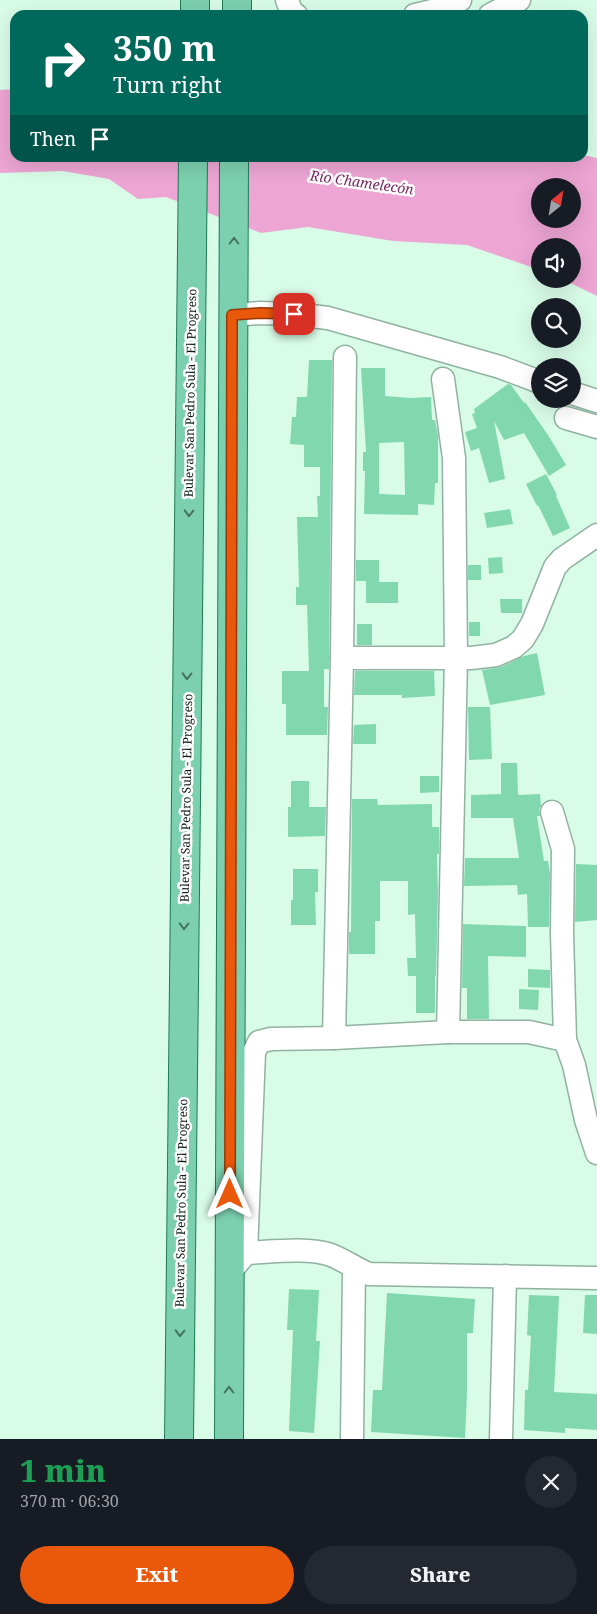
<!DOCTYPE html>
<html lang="en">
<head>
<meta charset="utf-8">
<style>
  body { margin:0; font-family:"Noto Serif",serif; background:#242831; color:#f1f3f6; height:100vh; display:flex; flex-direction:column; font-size:19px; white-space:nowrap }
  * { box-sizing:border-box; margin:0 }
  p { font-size:16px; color:#9ea1a6 }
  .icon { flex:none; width:28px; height:28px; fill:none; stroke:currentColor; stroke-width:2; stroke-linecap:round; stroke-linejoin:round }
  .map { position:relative; height:1439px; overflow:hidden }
  .panel { display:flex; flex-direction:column; background:#171b24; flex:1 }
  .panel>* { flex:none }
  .guide { position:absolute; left:10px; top:10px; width:578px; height:152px; border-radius:15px; box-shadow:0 5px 20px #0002; background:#00695c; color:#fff; overflow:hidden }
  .needle { width:32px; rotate:30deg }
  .controls { position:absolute; left:531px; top:178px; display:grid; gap:10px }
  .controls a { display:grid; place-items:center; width:50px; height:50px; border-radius:50%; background:#171b24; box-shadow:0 5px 20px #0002; font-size:25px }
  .pin { position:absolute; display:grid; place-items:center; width:42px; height:42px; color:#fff; margin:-21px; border-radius:10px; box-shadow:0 2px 8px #0006 }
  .me { position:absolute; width:55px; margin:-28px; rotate:0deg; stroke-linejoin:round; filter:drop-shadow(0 0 4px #0008) }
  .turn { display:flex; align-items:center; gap:18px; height:105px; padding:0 20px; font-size:22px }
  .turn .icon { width:65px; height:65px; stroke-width:2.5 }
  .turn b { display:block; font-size:35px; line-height:42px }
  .then { display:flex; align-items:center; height:48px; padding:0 20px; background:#0003; gap:10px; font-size:19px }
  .round { display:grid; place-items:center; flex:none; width:52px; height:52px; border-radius:26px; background:#242831 }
  .overview { display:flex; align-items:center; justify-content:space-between; height:85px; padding:0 20px }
  h1 { font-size:30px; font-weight:800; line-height:38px; color:#1e9e55 }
  .action { display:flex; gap:10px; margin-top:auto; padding:10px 20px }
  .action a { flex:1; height:58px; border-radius:30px; background:#ea580c; color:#fff; font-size:20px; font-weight:800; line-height:58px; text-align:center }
  .action a+a { background:#242831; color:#f1f3f6 }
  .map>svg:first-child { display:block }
  .water { fill:#eda5d4; fill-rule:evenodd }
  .building { fill:#82d8ae; fill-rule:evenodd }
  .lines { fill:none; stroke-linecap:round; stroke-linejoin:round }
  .minor-casing { stroke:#91b2a0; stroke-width:25 }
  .major-casing { stroke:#1c7b56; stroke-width:30 }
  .minor { stroke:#fff; stroke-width:22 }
  .major { stroke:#7cd0af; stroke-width:28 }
  .oneway { stroke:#447460 }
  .route-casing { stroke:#983908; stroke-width:12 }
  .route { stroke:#ea580c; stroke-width:9 }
  .labels { text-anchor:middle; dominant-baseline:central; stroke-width:5; stroke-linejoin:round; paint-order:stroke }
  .street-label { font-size:12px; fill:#0c1912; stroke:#fff }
  .water-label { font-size:14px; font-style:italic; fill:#7a2864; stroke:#fff }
</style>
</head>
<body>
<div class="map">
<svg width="597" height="1439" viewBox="0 0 597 1439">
  <rect width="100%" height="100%" fill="#d9fce9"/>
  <!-- water -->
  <path class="water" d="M15,89V158H582L583,155L597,158V296L562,279H572V246H540V270L467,245L393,241L308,227L261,233L166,197L138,199L109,179L63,171L0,173V90ZM540,186H572V219H540Z"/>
  <!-- building -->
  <g class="building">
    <path d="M309,360H332L329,669H324V707H328L327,735H286V704H282V671H309L307,605H296V587H299L297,517H318L317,496H320V467H304V445L290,444L292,417H296L297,397H307Z"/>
    <path d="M361,368H385V396L410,398L431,397L432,420H435L438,435V483H435L434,505L418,504V515L364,514L365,471H363V452H366ZM404,442L405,495L379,494V443Z"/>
    <path d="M508,384L511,385L524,403L525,402L548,435L566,465L549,476L524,433L504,440L494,421L505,479L489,483L479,448L471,451L465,432L477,428L472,414L475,413L474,409Z"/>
    <path d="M546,474L557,495L556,496L570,528L553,536L538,505L537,506L526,484Z"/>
    <path d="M510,509L513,524L487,528L484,513Z"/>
    <path d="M502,557L503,573L489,574L488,558Z"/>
    <path d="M356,560H379V582H398V603H366V581H356Z"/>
    <rect x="468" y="565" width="13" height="15"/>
    <path d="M500,599H522V613H501Z"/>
    <rect x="469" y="622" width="11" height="14"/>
    <rect x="357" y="624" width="15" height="21"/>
    <path d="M537,653L545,695L490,705L482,670L501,667L524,656Z"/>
    <path d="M355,671H434L435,696L402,698V695H354Z"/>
    <path d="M468,707H490L492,759L469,760Z"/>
    <path d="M376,724V744H353L354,725Z"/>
    <path d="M501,763H517L518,795L540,794L541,806L539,809L540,816H537L544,861H548L550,873L549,927H528L527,894L518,895L517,885L464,886L465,858H519L513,818H471V795L501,794Z"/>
    <path d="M420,776H439V792L420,793Z"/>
    <path d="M291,781H309V807H326L325,836L288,837V807H291Z"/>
    <path d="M352,799H377L378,805L432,804V827H439V854H437L438,893L436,976H435V1013H416V976H408L407,958H416L415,914L408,915V881H380V921H375V954H349V932H351Z"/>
    <path d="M576,864L597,865V920L575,922Z"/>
    <path d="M293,869H318V892H315L316,925H291V900H293Z"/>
    <path d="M463,924L526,926V957L488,956L489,1019H467V988H462Z"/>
    <path d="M528,969L550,970V988L528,987Z"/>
    <path d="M519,989L539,990L538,1010L519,1009Z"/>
    <path d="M289,1289L319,1290L316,1341H320L314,1433L289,1431L293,1330H287Z"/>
    <path d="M387,1293L475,1299L473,1333H467V1393L465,1438L371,1432L373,1390H382Z"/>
    <path d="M529,1295L559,1296L554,1392L597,1394V1430L565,1428V1433L524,1430L525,1390H528L531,1336L527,1335Z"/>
    <path d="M585,1295H597V1334L583,1333Z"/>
  </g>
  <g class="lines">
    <defs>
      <g id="minor">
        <path d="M287,0L292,13L296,15"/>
        <path d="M415,15L449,7L460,0"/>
        <path d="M490,15L519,0"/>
        <path d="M232,315L260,313L294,314L328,318L500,367L540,382"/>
        <path d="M443,379L454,458L456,658L448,1032"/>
        <path d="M572,393L597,401"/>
        <path d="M566,418L597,427"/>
        <path d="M342,658H471L496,655L514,647L523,639L532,624L555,567L562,559L597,535"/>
        <path d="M552,812L563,849L562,933L565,1040L574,1065L586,1120L597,1153"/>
        <path d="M334,1038L342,658L345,357"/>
        <path d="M246,1253C270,1252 309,1247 331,1255C344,1260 356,1269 369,1274L597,1278"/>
        <path d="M229,1273L246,1253L254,1052L259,1042L271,1039L334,1038L448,1032H529L565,1040"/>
        <path d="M352,1439L354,1268"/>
        <path d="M501,1439L505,1276"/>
      </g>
      <g id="major">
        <path d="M195,15V0"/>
        <path d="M237,15V0"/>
        <path d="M179,1439L193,158"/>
        <path d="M229,1439L234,158"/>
      </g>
    </defs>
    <!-- minor casing -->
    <use href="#minor" class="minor-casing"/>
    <!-- major casing -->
    <use href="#major" class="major-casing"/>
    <!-- minor -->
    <use href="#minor" class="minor"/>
    <!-- major -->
    <use href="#major" class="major"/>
  </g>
  <!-- one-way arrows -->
  <defs><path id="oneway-chevron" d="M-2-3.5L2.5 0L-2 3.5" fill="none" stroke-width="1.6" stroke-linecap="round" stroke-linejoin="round" transform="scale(1.25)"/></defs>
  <g class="oneway">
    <use href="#oneway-chevron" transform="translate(234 241) rotate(-90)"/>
    <use href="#oneway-chevron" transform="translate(189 513) rotate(91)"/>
    <use href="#oneway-chevron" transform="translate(187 676) rotate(91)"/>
    <use href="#oneway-chevron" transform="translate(184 926) rotate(91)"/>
    <use href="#oneway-chevron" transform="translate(180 1333) rotate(91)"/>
    <use href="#oneway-chevron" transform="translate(229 1390) rotate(-90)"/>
  </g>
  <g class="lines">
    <defs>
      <path id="route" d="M230,1194L232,315L260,313L294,314"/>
    </defs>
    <!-- route casing -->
    <use href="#route" class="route-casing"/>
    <!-- route -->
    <use href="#route" class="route"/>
  </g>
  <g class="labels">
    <!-- street labels -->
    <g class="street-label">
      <text transform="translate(190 393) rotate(-89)">Bulevar San Pedro Sula - El Progreso</text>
      <text transform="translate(186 798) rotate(-89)">Bulevar San Pedro Sula - El Progreso</text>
      <text transform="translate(181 1203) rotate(-89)">Bulevar San Pedro Sula - El Progreso</text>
    </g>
    <!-- water labels -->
    <g class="water-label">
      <text transform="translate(362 182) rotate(8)">Río Chamelecón</text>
    </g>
  </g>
</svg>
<div class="controls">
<a><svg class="needle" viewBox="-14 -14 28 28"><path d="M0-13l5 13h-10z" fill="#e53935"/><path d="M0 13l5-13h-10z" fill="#9ea1a6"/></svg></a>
<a><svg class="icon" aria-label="sound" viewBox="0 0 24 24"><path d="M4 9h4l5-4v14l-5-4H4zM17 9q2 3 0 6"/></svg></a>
<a><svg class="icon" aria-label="search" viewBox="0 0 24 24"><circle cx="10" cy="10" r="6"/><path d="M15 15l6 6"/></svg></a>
<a><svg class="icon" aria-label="layers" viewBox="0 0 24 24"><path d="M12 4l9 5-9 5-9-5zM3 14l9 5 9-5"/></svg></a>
</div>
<div class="pin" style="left:294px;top:314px;background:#d93025"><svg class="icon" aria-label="arrive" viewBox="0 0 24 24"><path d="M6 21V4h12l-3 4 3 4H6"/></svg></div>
<svg class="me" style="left:230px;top:1194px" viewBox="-20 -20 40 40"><path d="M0-17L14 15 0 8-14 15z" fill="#ea580c" stroke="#fff" stroke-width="4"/></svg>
<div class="guide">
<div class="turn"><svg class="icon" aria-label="right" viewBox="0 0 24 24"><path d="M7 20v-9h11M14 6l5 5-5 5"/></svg><div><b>350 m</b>Turn right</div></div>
<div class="then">Then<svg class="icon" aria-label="arrive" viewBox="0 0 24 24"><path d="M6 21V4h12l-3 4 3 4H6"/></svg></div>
</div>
</div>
<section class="panel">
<div class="overview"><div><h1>1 min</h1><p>370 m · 06:30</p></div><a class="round"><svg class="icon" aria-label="close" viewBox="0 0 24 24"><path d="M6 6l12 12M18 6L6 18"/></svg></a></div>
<div class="action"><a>Exit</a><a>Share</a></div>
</section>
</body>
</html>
